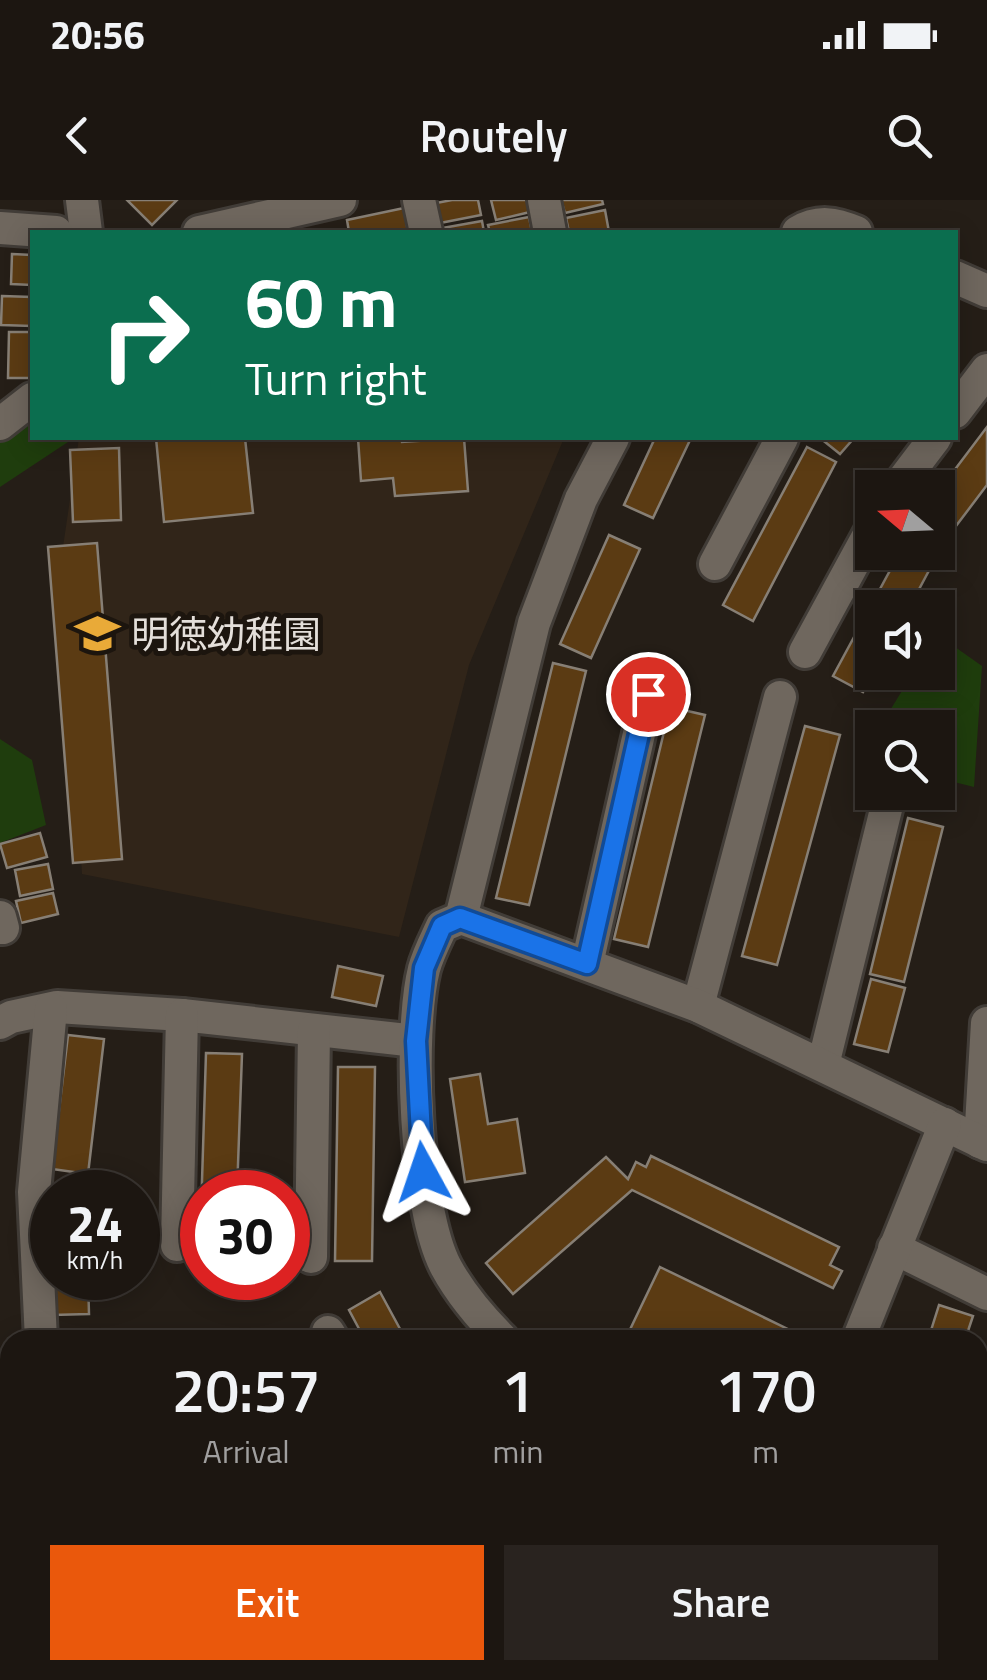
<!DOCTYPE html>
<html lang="en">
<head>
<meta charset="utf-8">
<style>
  body { margin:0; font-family:"Titillium Web","Noto Sans JP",sans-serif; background:#29231f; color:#f1f3f6; height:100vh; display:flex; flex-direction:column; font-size:38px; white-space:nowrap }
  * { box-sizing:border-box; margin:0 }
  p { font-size:32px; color:#a09f9f }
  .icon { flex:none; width:55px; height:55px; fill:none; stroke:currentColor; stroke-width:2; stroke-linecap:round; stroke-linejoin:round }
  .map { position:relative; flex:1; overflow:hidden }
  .details { position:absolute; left:0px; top:1130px; width:988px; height:350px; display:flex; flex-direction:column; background:#1c1611; border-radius:30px 30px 0 0; box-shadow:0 5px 25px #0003,0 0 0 2px #3a3531 }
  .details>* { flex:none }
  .banner { position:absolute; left:30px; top:30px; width:928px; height:210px; border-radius:0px; box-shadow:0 5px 25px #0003,0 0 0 2px #3a3531; background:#0b6e4f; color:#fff; overflow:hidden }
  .needle { width:65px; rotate:289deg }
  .buttons { position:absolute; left:855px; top:270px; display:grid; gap:20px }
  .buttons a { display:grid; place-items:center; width:100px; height:100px; border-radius:0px; background:#1c1611; box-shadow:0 5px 25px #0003,0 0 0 2px #3a3531; font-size:50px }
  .speed { position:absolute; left:30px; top:970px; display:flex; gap:20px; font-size:50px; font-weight:700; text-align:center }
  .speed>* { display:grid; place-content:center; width:130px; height:130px; border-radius:50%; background:#1c1611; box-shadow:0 5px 25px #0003,0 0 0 2px #3a3531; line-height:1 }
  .speed small { font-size:25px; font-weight:400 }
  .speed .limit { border:15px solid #d22; background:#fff; color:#111 }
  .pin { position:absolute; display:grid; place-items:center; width:85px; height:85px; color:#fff; margin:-42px; border:5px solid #fff; border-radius:50%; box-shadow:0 2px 10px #0007 }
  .me { position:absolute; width:110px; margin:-55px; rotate:355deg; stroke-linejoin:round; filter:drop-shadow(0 0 8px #0008) }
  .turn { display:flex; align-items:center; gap:35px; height:210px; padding:0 50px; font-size:45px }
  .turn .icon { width:130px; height:130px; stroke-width:2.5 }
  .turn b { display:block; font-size:70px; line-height:85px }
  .eta { display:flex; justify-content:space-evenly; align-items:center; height:170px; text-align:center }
  .eta b { font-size:60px; font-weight:600; line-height:70px }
  .button { display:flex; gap:20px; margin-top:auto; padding:20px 50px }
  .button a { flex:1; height:115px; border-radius:0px; background:#ea580c; color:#fff; font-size:40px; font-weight:600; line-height:115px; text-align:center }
  .button a+a { background:#29231f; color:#f1f3f6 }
  .status { display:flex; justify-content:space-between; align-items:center; height:70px; padding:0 50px; background:#1c1611; direction:ltr }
  .status svg { height:28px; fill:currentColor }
  header { display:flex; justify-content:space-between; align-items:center; height:130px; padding:0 50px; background:#1c1611; font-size:45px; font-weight:600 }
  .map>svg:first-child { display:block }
  .built { fill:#312519 }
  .green { fill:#1f3d0d }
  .building { fill:#5b3b13; stroke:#877f75; stroke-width:2.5 }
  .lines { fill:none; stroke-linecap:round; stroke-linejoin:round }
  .minor-casing { stroke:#413c37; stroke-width:38 }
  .minor { stroke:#6f675e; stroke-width:32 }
  .route-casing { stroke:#114b97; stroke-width:25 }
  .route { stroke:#1a73e8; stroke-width:18 }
  .labels { text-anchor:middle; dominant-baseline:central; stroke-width:10; stroke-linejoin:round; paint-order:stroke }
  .poi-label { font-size:38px; fill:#e4dfda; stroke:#1c150e; text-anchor:start }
</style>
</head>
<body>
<div class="status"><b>20:56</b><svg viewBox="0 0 49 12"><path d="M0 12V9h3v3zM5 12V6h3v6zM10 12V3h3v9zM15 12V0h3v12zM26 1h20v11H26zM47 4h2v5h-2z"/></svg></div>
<header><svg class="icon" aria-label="back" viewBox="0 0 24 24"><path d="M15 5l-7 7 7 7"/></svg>Routely<svg class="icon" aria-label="search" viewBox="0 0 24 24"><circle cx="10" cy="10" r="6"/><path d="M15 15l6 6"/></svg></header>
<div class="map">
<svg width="987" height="1480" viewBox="0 0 987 1480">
  <rect width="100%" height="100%" fill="#251e17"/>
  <!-- built -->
  <g class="built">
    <path d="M79,238H564L469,465L399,737L82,674L63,347Z"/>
    <path d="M741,1470H879L884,1480H738Z"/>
  </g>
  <!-- green -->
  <g class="green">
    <path d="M32,209V238L71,240L0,287V233Z"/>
    <path d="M938,435L982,466L974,587L938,578V528H872V531L870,526L889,512L913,473L938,472Z"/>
    <path d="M0,539L32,560L46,625L0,643Z"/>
  </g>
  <!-- building -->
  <g class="building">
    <path d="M127,0H177L152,25Z"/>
    <path d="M452,0H478L481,15L435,24L431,4Z"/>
    <path d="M491,0H527L530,12L496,20Z"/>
    <path d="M561,0H602L603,4L565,13Z"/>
    <path d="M404,8L408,32H349L347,20Z"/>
    <path d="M605,10L609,32H569L566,18Z"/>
    <path d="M529,17L532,32H490L488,25Z"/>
    <path d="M482,21L484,32H438L437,29Z"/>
    <path d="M12,54L32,55V85L11,84Z"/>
    <path d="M2,96L32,97V126L1,125Z"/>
    <path d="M9,132H32L31,178H8Z"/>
    <path d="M987,227V285L956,326L938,312V292Z"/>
    <path d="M156,238H245L253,313L164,322Z"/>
    <path d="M358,238H401L402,242L464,238L468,291L395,296L393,278L361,281Z"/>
    <path d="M655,238H691L653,318L624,305Z"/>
    <path d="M820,238H854L840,254Z"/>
    <path d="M807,247L836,262L753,421L723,405Z"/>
    <path d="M119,248L121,320L73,322L70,250Z"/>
    <path d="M938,327L949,333L909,408H872L874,472L863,492L833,476L900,352H938Z"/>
    <path d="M609,335L640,349L591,458L560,444Z"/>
    <path d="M97,343L122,659L73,663L48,347Z"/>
    <path d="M553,463L586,471L529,705L496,698Z"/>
    <path d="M670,507L705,515L648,747L614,739Z"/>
    <path d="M805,526L840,535L777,765L742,756Z"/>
    <path d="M908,618L943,627L904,782L870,774Z"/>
    <path d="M40,633L47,657L7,668L0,644Z"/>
    <path d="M48,664L53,689L20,696L15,670Z"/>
    <path d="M53,693L58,714L21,723L16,701Z"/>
    <path d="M338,766L383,776L376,806L332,797Z"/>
    <path d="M871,779L905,788L888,852L854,844Z"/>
    <path d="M68,835L104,839L88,974L52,969Z"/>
    <path d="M206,853L242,854L237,992H202V1045H200Z"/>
    <path d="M338,867H375L372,1061H335Z"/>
    <path d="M480,874L488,924L517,919L525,973L465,982L450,879Z"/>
    <path d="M651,956L839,1047L830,1065L842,1071L833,1088L632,990L513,1094L486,1063L606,957L628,979L636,962L646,967Z"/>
    <path d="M88,984V992H52V1078H88L89,1114L52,1115V985Z"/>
    <path d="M660,1067L796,1133L793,1140H625Z"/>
    <path d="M380,1092L406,1140H365L349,1110Z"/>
    <path d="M939,1105L973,1116L965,1140H928Z"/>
    <path d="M64,1470L79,1480H32L43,1471Z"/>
    <rect x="354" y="1470" width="34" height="10"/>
    <path d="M480,1470H516L515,1480H479Z"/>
    <path d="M627,1470H662L660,1480H625Z"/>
    <path d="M929,1470H969L974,1480H935Z"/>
  </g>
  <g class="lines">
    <defs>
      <g id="minor">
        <path d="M82,0L86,32"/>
        <path d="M419,0L426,32"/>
        <path d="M544,0L550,32"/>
        <path d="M0,28L56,32"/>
        <path d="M199,32L340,0"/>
        <path d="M798,32C818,20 835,23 856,32"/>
        <path d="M955,77L987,91"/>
        <path d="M955,212L987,170"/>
        <path d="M0,224L32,199"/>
        <path d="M897,288L935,238"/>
        <path d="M715,364L782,238"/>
        <path d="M805,452L872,329"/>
        <path d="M0,717L3,728H0"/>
        <path d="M461,718L534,423L581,299L613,238"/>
        <path d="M587,764L648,494"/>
        <path d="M698,806L780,497"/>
        <path d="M0,823L11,817L57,807L182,815L416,841"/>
        <path d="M823,865L890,593"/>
        <path d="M980,942L987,823"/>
        <path d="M177,1045L182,815"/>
        <path d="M894,1048L987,1094"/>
        <path d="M311,1057L314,830"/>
        <path d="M328,1132L333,1140"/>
        <path d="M41,1140L34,992L51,809"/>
        <path d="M503,1140C482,1119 460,1093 446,1067C415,1008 408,833 424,769C428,754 436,739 442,726L461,718L698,806L987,945"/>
        <path d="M858,1140L945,924"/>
        <path d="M0,1241L10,1236"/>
        <path d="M898,1470L904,1480"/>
        <path d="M212,1480L213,1470"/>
        <path d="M330,1480V1470"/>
        <path d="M452,1480L453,1470"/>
        <path d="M602,1480L604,1470"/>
        <path d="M728,1480L730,1470"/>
      </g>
    </defs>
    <!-- minor casing -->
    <use href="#minor" class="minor-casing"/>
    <!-- minor -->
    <use href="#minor" class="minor"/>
  </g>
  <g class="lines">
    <defs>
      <path id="route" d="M423,972L416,841L424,768L442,726L460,718L587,764L648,494"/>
    </defs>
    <!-- route casing -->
    <use href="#route" class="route-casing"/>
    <!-- route -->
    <use href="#route" class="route"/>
  </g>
  <!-- icons -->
  <defs>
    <symbol id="school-bare" viewBox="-9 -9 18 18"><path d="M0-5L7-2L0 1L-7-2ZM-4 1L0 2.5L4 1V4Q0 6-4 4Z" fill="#e9aa38" stroke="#1c150e" stroke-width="2.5" paint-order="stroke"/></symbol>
  </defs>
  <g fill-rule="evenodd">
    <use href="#school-bare" x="66" y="402" width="63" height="63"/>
  </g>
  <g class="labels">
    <!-- poi labels -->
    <g class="poi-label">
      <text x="131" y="434">明徳幼稚園</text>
    </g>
  </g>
</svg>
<div class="buttons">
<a><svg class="needle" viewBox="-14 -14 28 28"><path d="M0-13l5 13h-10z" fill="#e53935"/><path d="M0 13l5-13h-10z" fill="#a09f9f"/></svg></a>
<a><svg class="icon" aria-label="sound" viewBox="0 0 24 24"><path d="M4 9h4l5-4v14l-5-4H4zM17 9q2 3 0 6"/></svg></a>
<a><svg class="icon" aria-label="search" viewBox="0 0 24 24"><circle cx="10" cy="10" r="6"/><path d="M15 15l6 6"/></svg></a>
</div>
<div class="speed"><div>24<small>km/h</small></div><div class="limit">30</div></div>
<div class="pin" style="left:648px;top:494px;background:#d93025"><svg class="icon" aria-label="arrive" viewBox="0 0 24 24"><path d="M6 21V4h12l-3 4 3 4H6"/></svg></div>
<svg class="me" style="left:423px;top:972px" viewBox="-20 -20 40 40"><path d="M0-17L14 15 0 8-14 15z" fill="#1a73e8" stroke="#fff" stroke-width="4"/></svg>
<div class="banner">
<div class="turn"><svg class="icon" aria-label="right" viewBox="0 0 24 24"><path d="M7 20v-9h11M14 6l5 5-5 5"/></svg><div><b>60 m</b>Turn right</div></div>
</div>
<section class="details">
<div class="eta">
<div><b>20:57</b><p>Arrival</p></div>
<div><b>1</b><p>min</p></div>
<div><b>170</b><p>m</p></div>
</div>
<div class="button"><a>Exit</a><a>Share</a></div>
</section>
</div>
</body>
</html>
